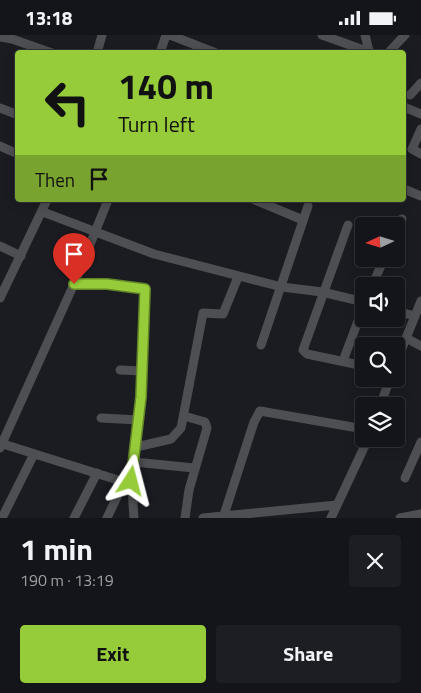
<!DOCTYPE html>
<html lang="en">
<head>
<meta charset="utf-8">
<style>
  body { margin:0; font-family:"Titillium Web",sans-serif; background:#1d1e23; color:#f1f3f6; height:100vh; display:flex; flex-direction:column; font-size:19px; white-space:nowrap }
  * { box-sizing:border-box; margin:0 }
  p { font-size:16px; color:#9d9fa2 }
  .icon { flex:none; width:28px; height:28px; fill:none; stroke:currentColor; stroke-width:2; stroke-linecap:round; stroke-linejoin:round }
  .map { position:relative; height:483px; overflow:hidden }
  .drawer { display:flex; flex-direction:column; background:#14151a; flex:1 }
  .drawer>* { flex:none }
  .banner { position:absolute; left:15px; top:15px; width:391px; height:152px; border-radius:5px; box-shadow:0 2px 12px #0003,0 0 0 1px #333439; background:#96cc3a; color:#111; overflow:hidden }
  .needle { width:32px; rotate:266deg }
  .fabs { position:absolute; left:355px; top:182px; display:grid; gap:10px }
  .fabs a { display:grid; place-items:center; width:50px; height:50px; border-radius:5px; background:#14151a; box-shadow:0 2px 12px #0003,0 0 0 1px #333439; font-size:25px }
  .pin { position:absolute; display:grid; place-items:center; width:42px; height:42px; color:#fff; margin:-51px -21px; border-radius:50% 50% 50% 0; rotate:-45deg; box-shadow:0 0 5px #0007 }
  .pin .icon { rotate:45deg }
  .me { position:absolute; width:55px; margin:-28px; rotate:9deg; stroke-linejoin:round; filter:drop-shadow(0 0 4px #0008) }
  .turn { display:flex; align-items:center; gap:18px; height:105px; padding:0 20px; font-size:22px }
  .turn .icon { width:65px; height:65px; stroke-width:2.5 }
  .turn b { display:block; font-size:35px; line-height:42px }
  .then { display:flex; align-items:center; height:48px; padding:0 20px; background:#0003; gap:10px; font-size:19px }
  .round { display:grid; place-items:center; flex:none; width:52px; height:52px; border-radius:5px; background:#1d1e23 }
  .head { display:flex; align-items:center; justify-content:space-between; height:85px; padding:0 20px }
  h1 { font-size:30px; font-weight:700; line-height:38px }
  .action { display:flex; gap:10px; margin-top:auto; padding:10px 20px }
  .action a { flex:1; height:58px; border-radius:5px; background:#96cc3a; color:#111; font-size:20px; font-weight:700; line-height:58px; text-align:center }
  .action a+a { background:#1d1e23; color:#f1f3f6 }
  .status { display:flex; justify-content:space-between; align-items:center; height:35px; padding:0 25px; background:#14151a; direction:ltr }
  .status svg { height:14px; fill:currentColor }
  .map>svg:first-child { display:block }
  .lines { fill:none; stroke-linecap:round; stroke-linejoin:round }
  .minor { stroke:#4e4f52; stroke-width:9 }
  .route-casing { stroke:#628526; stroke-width:12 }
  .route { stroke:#96cc3a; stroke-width:9 }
</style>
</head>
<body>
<div class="status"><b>13:18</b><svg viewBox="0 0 49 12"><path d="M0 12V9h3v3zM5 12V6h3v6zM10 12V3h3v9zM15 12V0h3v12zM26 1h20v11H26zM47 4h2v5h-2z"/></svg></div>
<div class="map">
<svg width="421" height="483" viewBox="0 0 421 483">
  <rect width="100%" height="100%" fill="#1a1c22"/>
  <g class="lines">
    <!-- minor -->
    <g class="minor">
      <path d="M170,0L216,18"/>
      <path d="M322,0L372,18"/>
      <path d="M365,0L369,16"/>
      <path d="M0,2L12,4L52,18"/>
      <path d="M97,18L102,0"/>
      <path d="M160,18L166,0"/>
      <path d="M388,18L405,0"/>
      <path d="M410,60L421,48"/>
      <path d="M404,72L421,79"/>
      <path d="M0,73L18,80"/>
      <path d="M421,94L412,114L421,119"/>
      <path d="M0,111L18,119"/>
      <path d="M404,154L421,161"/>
      <path d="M255,165L303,185"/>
      <path d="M43,177L154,219L282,252L322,257L364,267"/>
      <path d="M348,190L303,315L307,319L364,331"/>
      <path d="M396,196L402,184"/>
      <path d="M0,211L21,221"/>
      <path d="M74,249H107L145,254L141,362L131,440L134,483"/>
      <path d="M372,251L384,224"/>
      <path d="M0,263L47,165"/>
      <path d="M396,276L415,281"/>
      <path d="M406,303L421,311"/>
      <path d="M261,310L308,171"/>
      <path d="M343,326L364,270"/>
      <path d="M396,328L421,266"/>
      <path d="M120,335L142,336"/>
      <path d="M380,371L390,344"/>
      <path d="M184,381L205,387L207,393L189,455L185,483"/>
      <path d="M101,383L139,385"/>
      <path d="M0,408L124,447L131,446"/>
      <path d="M136,412L171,404L181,393L203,278L223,279L238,242"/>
      <path d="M0,413L74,249L108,165"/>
      <path d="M134,427L194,433"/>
      <path d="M405,443L421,407"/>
      <path d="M224,480L254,387L260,376L364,394"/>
      <path d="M2,483L34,419"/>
      <path d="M74,483L97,438"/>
      <path d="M107,483L124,447"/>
      <path d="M203,483L337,470"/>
      <path d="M331,483L368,404"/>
      <path d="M400,483L421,479"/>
    </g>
  </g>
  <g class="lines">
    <defs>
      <path id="route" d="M74,249H107L145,254L141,362L131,446"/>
    </defs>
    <!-- route casing -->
    <use href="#route" class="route-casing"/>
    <!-- route -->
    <use href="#route" class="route"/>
  </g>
</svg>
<div class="fabs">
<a><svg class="needle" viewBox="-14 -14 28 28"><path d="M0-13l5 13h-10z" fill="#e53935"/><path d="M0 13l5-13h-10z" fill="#9d9fa2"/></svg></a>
<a><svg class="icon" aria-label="sound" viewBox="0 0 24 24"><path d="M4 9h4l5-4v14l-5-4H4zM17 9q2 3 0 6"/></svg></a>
<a><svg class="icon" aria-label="search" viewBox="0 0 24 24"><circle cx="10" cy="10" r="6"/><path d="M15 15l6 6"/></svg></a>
<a><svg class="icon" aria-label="layers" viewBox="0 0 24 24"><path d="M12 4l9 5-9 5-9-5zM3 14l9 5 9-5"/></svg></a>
</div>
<div class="pin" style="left:74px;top:249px;background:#d93025"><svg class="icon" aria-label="arrive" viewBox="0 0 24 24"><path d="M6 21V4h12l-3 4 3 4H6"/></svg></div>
<svg class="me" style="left:131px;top:446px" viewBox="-20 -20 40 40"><path d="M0-17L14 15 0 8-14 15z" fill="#96cc3a" stroke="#fff" stroke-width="4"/></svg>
<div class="banner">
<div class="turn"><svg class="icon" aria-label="left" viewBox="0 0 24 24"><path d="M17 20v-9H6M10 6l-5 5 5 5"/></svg><div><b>140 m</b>Turn left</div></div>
<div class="then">Then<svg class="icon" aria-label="arrive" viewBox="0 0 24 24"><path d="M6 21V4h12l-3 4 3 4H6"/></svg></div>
</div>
</div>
<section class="drawer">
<div class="head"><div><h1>1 min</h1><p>190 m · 13:19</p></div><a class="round"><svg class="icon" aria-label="close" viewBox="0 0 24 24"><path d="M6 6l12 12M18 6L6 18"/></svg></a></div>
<div class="action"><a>Exit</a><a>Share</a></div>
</section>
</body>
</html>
